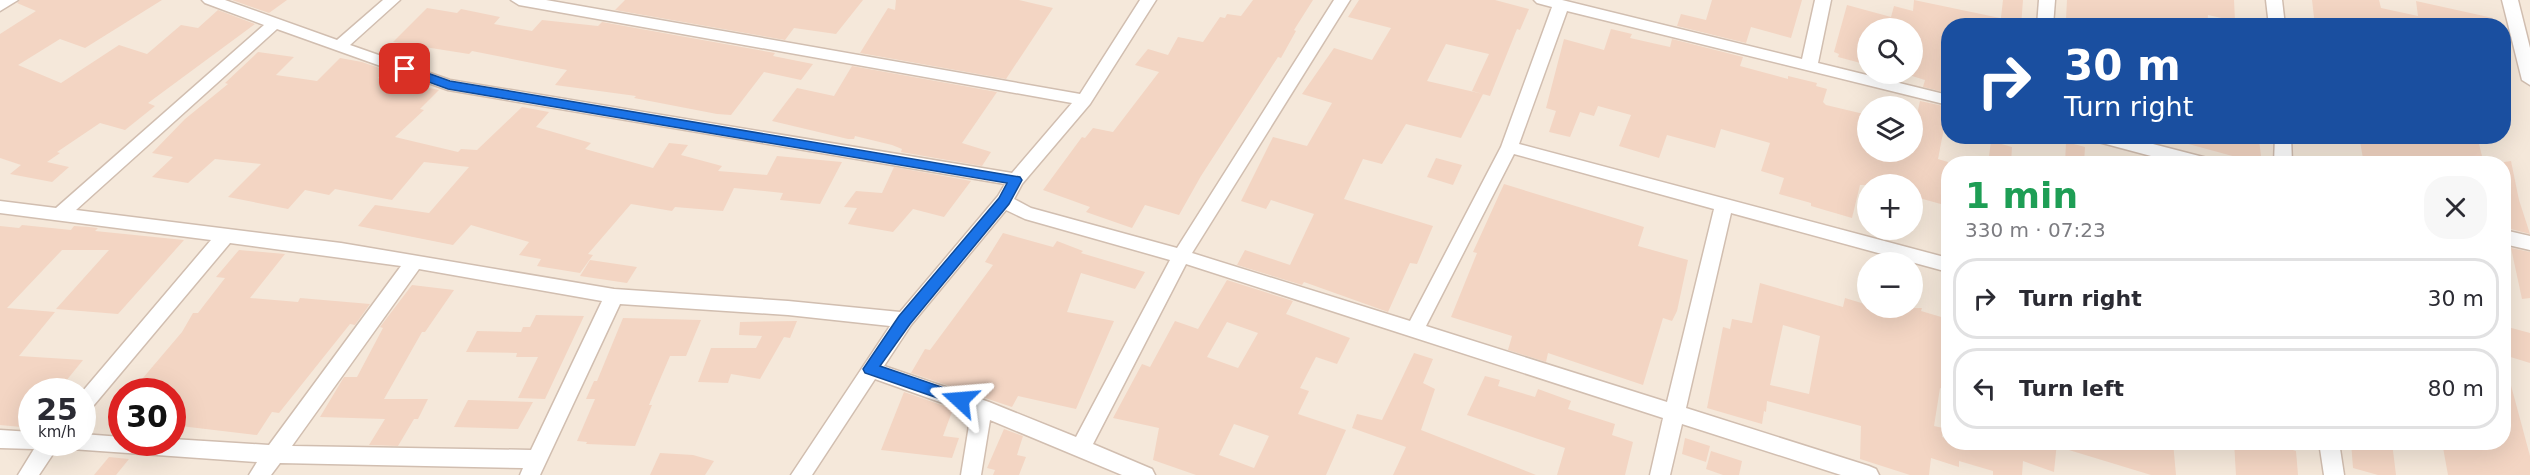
<!DOCTYPE html>
<html lang="en">
<head>
<meta charset="utf-8">
<style>
  body { margin:0; font-family:"DejaVu Sans",sans-serif; background:#f7f7f7; color:#2b2b33; height:100vh; display:flex; flex-direction:column; font-size:22px; white-space:nowrap }
  * { box-sizing:border-box; margin:0 }
  p { font-size:20px; color:#7c7c81 }
  .icon { flex:none; width:33px; height:33px; fill:none; stroke:currentColor; stroke-width:2; stroke-linecap:round; stroke-linejoin:round }
  .map { position:relative; flex:1; overflow:hidden }
  .details { position:absolute; left:1941px; top:156px; width:570px; height:294px; display:flex; flex-direction:column; background:#fff; border-radius:24px; box-shadow:0 6px 24px #0002 }
  .details>* { flex:none }
  .guide { position:absolute; left:1941px; top:18px; width:570px; height:126px; border-radius:24px; box-shadow:0 6px 24px #0002; background:#1a4fa0; color:#fff; overflow:hidden }
  .buttons { position:absolute; left:1857px; top:18px; display:grid; gap:12px }
  .buttons a { display:grid; place-items:center; width:66px; height:66px; border-radius:50%; background:#fff; box-shadow:0 6px 24px #0002; font-size:30px }
  .speed { position:absolute; left:18px; top:378px; display:flex; gap:12px; font-size:30px; font-weight:700; text-align:center }
  .speed>* { display:grid; place-content:center; width:78px; height:78px; border-radius:50%; background:#fff; box-shadow:0 6px 24px #0002; line-height:1 }
  .speed small { font-size:15px; font-weight:400 }
  .speed .limit { border:9px solid #d22; background:#fff; color:#111 }
  .pin { position:absolute; display:grid; place-items:center; width:51px; height:51px; color:#fff; margin:-26px; border-radius:12px; box-shadow:0 3px 9px #0006 }
  .me { position:absolute; width:66px; margin:-33px; rotate:289deg; stroke-linejoin:round; filter:drop-shadow(0 0 4px #0008) }
  .turn { display:flex; align-items:center; gap:21px; height:126px; padding:0 24px; font-size:27px }
  .turn .icon { width:78px; height:78px; stroke-width:2.5 }
  .turn b { display:block; font-size:42px; line-height:51px }
  .round { display:grid; place-items:center; flex:none; width:63px; height:63px; border-radius:24px; background:#f7f7f7 }
  .head { display:flex; align-items:center; justify-content:space-between; height:102px; padding:0 24px }
  h1 { font-size:36px; font-weight:800; line-height:45px; color:#1e9e55 }
  ul { padding:0; list-style:none }
  li { display:flex; align-items:center; gap:18px; height:81px; margin:0 12px 9px; padding:0 12px; border:3px solid #e1e1e2; border-radius:24px }
  li div { flex:1 }
  li b { display:block; font-size:22px }
  li em { font-style:normal }
  .map>svg:first-child { display:block }
  .residential { fill:#f5e8da; fill-rule:evenodd }
  .building { fill:#f3d5c3; fill-rule:evenodd }
  .lines { fill:none; stroke-linecap:round; stroke-linejoin:round }
  .minor-casing { stroke:#d1beb0; stroke-width:3 }
  .minor { fill:#fff; fill-rule:evenodd }
  .route { fill:#1a73e8; stroke:#114b97; stroke-width:1.5 }
</style>
</head>
<body>
<div class="map">
<svg width="2530" height="475" viewBox="0 0 2530 475">
  <rect width="100%" height="100%" fill="#fdf6ec"/>
  <!-- residential -->
  <path class="residential" d="M0,0H2530V475H0ZM1948,26H2504V136H1948ZM1868,28H1912V74H1868ZM1868,106H1912V152H1868ZM1948,164H2504V442H1948ZM1868,184H1912V230H1868ZM1868,262H1912V308H1868ZM32,392H82V442H32ZM122,392H172V442H122Z"/>
  <!-- building -->
  <g class="building">
    <path d="M20,0H162L85,48L60,39L18,65L61,83L119,45L147,54L181,25L198,28L218,10L255,24L148,103L155,106L125,130L100,123L57,152L60,153L47,162L69,167L52,182L10,174L21,165L0,158V34L36,11L17,3Z"/>
    <path d="M232,0H287L269,13Z"/>
    <path d="M625,0H863L836,34L794,28L785,40L615,10Z"/>
    <path d="M896,0H1019L1053,8L1006,79L860,53L888,8L895,10Z"/>
    <path d="M1253,0H1313L1294,30L1296,31L1281,58L1278,57L1201,176L1179,215L1145,205L1132,228L1086,212L1090,207L1043,190L1082,137L1085,138L1093,128L1113,132L1159,72L1135,65L1148,49L1168,55L1178,37L1203,42L1220,17L1225,18L1227,14L1241,16Z"/>
    <path d="M1359,0H1495L1529,9L1520,30L1517,29L1490,96L1472,91L1489,54L1446,44L1427,81L1483,94L1461,138L1406,124L1382,164L1363,159L1344,199L1433,226L1417,264L1410,263L1388,312L1304,282L1302,285L1237,265L1245,250L1290,265L1314,214L1271,200L1266,209L1241,201L1273,137L1307,146L1332,103L1302,94L1334,48L1372,60L1391,28L1348,17Z"/>
    <path d="M1712,0H1802L1791,38L1751,27L1746,43L1677,26L1681,14L1706,20Z"/>
    <path d="M1914,0L2000,18L1999,26H1948L1945,58L1948,59V93L1923,87L1925,80L1912,76V28H1868V65L1838,57L1839,54L1834,52L1847,5L1891,17L1894,6L1913,11Z"/>
    <path d="M2003,0H2023L2021,26H2000Z"/>
    <path d="M2067,0H2234L2235,21L2208,15L2207,26H2103L2066,19Z"/>
    <path d="M2312,0H2379L2381,8L2418,16L2416,1L2493,18L2492,26H2315Z"/>
    <path d="M427,8L457,13L461,9L500,17L494,24L532,31L542,20L598,26L602,22L775,53L773,56L813,64L801,80L764,72L731,115L717,114L634,98L636,96L555,85L567,70L472,51L469,54L393,42Z"/>
    <path d="M1611,29L1632,34L1630,38L1670,47L1672,39L1743,57L1740,66L1788,79V76L1817,83L1816,86L1827,89L1823,102L1826,105L1868,115V152H1912V137L1920,101L1948,107L1938,159L1948,162V206L1912,196V184L1860,185L1852,218L1811,206V203L1779,194L1784,178L1761,171L1770,143L1721,129L1715,148L1667,135L1659,158L1619,146L1631,115L1598,106L1594,116L1580,112L1570,137L1549,132L1556,111L1546,108L1564,39L1604,50Z"/>
    <path d="M258,52L294,57L276,75L317,81L340,58L362,62L385,70L378,78L439,90L420,109L424,110L395,137L458,152L461,149L477,150L522,107L549,112L536,127L591,143L585,149L653,168L669,143L688,145L681,155L722,166L718,171L767,175L777,156L842,162L820,204L780,200L783,193L734,188L723,211L675,207L672,211L631,204L588,254L593,255L580,273L537,266L541,259L519,255L529,242L471,225L453,245L358,226L375,205L429,213L469,167L424,162L392,200L335,189L329,195L305,190L288,209L228,197L261,164L215,159L188,183L152,177L173,157L152,153L185,119L228,84L225,83Z"/>
    <path d="M852,66L997,92L962,143L991,152L982,166L901,152L902,149L892,145L855,136L854,139H848L772,121L797,88L834,96Z"/>
    <path d="M2182,136H2245L2259,140L2262,164L2181,142Z"/>
    <path d="M2359,136H2422L2448,143L2447,136H2477L2484,164H2364Z"/>
    <path d="M1991,141L2012,147L2011,164H1988Z"/>
    <path d="M2066,142L2085,147L2084,164H2065Z"/>
    <path d="M1436,158L1462,165L1453,185L1427,177Z"/>
    <path d="M2511,161L2519,200L2530,234L2507,228L2504,210V162Z"/>
    <path d="M894,167L971,181L944,217L913,209L893,232L848,224L857,208L844,207L856,191L882,193Z"/>
    <path d="M1504,184L1644,227L1638,246L1688,260L1677,311L1672,321L1663,318L1643,385L1548,353L1546,362L1508,350L1512,336L1451,317L1477,253L1473,252Z"/>
    <path d="M22,225L71,230L74,226L89,227L98,228L95,231L184,240L118,314L56,309L109,250H62L7,308L55,312L19,356L83,360L57,392H32V428L0,425V226L19,228Z"/>
    <path d="M1003,233L1053,247L1057,241L1083,251L1081,253L1145,272L1135,289L1081,273L1067,312L1114,321L1076,409L1018,396L1012,407L911,373L925,349L930,350L993,265L985,262Z"/>
    <path d="M2511,248L2530,252V298L2522,299Z"/>
    <path d="M239,250L285,254L250,298L298,302L300,298L370,304L355,325L350,324L279,413L272,412L257,435L172,425V392H131L182,332L193,313H198L225,278L216,277Z"/>
    <path d="M590,260L637,267L627,283L580,276Z"/>
    <path d="M1227,280L1293,301L1286,314L1350,338L1337,364L1316,357L1300,388L1309,391L1298,414L1346,430L1326,475H1196L1153,460L1159,428L1113,418L1142,364L1150,367L1175,321L1198,329ZM1227,322L1258,333L1238,368L1207,357ZM1234,424L1269,436L1254,468L1219,455Z"/>
    <path d="M1760,283L1843,307L1845,298L1868,305V308L1895,314L1896,308H1922L1921,311L1948,319V391L1940,388L1934,426L1943,428L1942,437L1948,439V442H2057L2054,472L2023,461L2022,475H1993V471L1959,461V467L1931,458L1929,475H1910L1860,459L1861,426L1767,401L1766,412L1764,411L1762,424L1707,408L1723,327L1730,329L1732,319L1752,323ZM1783,325L1820,336L1809,394L1770,385Z"/>
    <path d="M412,285L454,290L425,332H422L384,399H428L418,419H414L398,446L369,445L385,419L320,417L344,377H357L383,328L380,327Z"/>
    <path d="M536,315L584,316L545,399L518,398L538,357H516L517,353L466,352L477,331L521,332L523,327H530Z"/>
    <path d="M623,318L701,320L686,356H670L649,405H652L635,446L586,444L587,442L577,441L595,399H586L594,381H597Z"/>
    <path d="M797,321L790,338L784,337L760,379L731,374L728,383L698,382L711,348H756L762,336L739,335L740,322Z"/>
    <path d="M2504,326L2530,333V363L2504,355Z"/>
    <path d="M1414,353L1433,359L1423,383L1435,389L1421,430L1536,475H1393L1406,447L1352,428L1357,414L1382,420Z"/>
    <path d="M1485,376L1500,380L1498,386L1535,397L1538,389L1571,401L1568,409L1615,424L1612,435L1633,442L1625,475H1557L1565,448L1467,415Z"/>
    <path d="M2509,378L2530,456V475H2448L2442,442H2504V379Z"/>
    <path d="M904,392L953,409L943,436L959,438L952,458L881,450Z"/>
    <path d="M468,400L533,402L518,429L454,427Z"/>
    <path d="M1004,429L1023,436L1017,455L1026,457L1019,475H993L995,470L987,468Z"/>
    <path d="M1685,438L1710,446L1706,462L1682,454Z"/>
    <path d="M2060,442H2173L2176,475H2151L2059,447Z"/>
    <path d="M2234,442H2267L2296,451L2298,475H2236Z"/>
    <path d="M2351,442H2392L2396,475H2378L2353,468Z"/>
    <path d="M1711,451L1742,461L1739,475H1723L1706,469Z"/>
    <path d="M660,453L693,455L714,461L705,475H650Z"/>
    <path d="M109,457L129,459L116,475H94Z"/>
  </g>
  <g class="lines">
    <defs>
      <g id="minor">
        <path d="M0,0H18L0,11Z"/>
        <path d="M202,0H225L337,40L383,0H400L350,45L450,80L1012,173L1072,103L519,5L511,0H546L1080,94L1140,0H1156L1090,104L1022,184L1014,199L1031,208L1177,248L1334,0H1350L1192,253L1410,321L1501,147L1552,7L1537,3L1534,0H1562L1802,59L1815,0H1831L1818,63L1948,95V105L1567,11L1519,144L1948,258V272L1731,213L1686,408L1869,466L1876,469L1879,475H1841L1682,424L1670,475H1650L1663,418L1186,264L1093,444L1152,469L1155,475H1122L990,420L981,475H961L971,413L875,379L812,475H791L890,326L788,315L620,304L540,475H520L523,468L280,463L271,475H249L257,462L57,448L39,475H18L34,449L0,448V430L32,432V442H82V434L122,437V442H172V439L269,445L401,266L230,243L89,411L82,413V392L211,240L0,213V201L56,208L264,25L205,3ZM277,29L448,90L1005,184L998,196L900,312L788,301L614,289L341,243L76,210ZM1514,154L1714,209L1667,402L1426,326ZM1006,210L1025,219L1170,260L1076,437L989,402L884,366L911,325ZM419,269L602,301L531,450L292,446Z"/>
        <path d="M2039,0H2055L2053,26H2037Z"/>
        <path d="M2266,0H2282L2285,26H2269Z"/>
        <path d="M2502,0H2518L2530,48V85L2522,80Z"/>
        <path d="M2089,136H2122L2207,158L2215,164H2181L2091,140Z"/>
        <path d="M2275,136H2291L2292,164H2274Z"/>
        <path d="M2504,230L2530,236V250L2504,244Z"/>
        <path d="M2319,442H2339L2344,475H2324Z"/>
      </g>
    </defs>
    <!-- minor casing -->
    <use href="#minor" class="minor-casing"/>
    <!-- minor -->
    <use href="#minor" class="minor"/>
  </g>
  <!-- route -->
  <path class="route" d="M405,65L450,81L1020,177L1022,180L1009,204L910,324L880,366L965,395L968,400L965,404H955L865,373L863,369L899,316L999,198L1007,183L448,89L401,72L399,69Z"/>
</svg>
<div class="buttons">
<a><svg class="icon" aria-label="search" viewBox="0 0 24 24"><circle cx="10" cy="10" r="6"/><path d="M15 15l6 6"/></svg></a>
<a><svg class="icon" aria-label="layers" viewBox="0 0 24 24"><path d="M12 4l9 5-9 5-9-5zM3 14l9 5 9-5"/></svg></a>
<a>+</a>
<a>−</a>
</div>
<div class="speed"><div>25<small>km/h</small></div><div class="limit">30</div></div>
<div class="pin" style="left:405px;top:69px;background:#d93025"><svg class="icon" aria-label="arrive" viewBox="0 0 24 24"><path d="M6 21V4h12l-3 4 3 4H6"/></svg></div>
<svg class="me" style="left:960px;top:400px" viewBox="-20 -20 40 40"><path d="M0-17L14 15 0 8-14 15z" fill="#1a73e8" stroke="#fff" stroke-width="4"/></svg>
<div class="guide">
<div class="turn"><svg class="icon" aria-label="right" viewBox="0 0 24 24"><path d="M7 20v-9h11M14 6l5 5-5 5"/></svg><div><b>30 m</b>Turn right</div></div>
</div>
<section class="details">
<div class="head"><div><h1>1 min</h1><p>330 m · 07:23</p></div><a class="round"><svg class="icon" aria-label="close" viewBox="0 0 24 24"><path d="M6 6l12 12M18 6L6 18"/></svg></a></div>
<ul>
<li><svg class="icon" aria-label="right" viewBox="0 0 24 24"><path d="M7 20v-9h11M14 6l5 5-5 5"/></svg><div><b>Turn right</b></div><em>30 m</em></li>
<li><svg class="icon" aria-label="left" viewBox="0 0 24 24"><path d="M17 20v-9H6M10 6l-5 5 5 5"/></svg><div><b>Turn left</b></div><em>80 m</em></li>
</ul>
</section>
</div>
</body>
</html>
